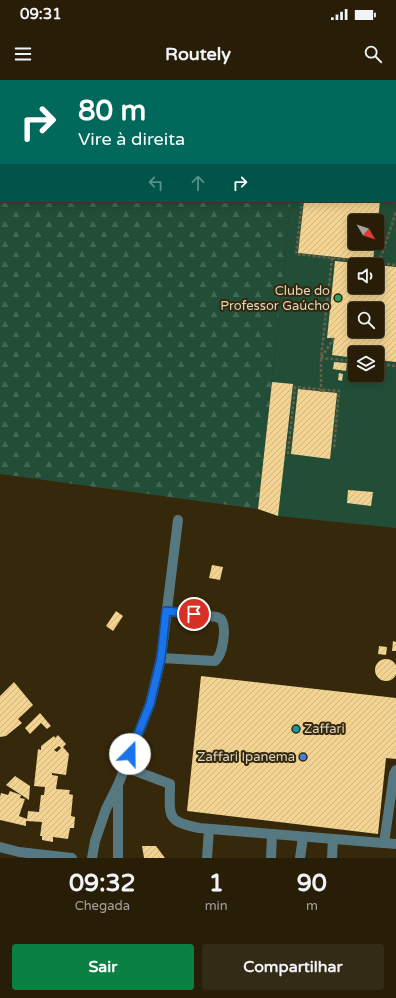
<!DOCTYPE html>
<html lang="pt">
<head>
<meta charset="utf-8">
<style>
  body { margin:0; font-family:"Varela Round",sans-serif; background:#342b16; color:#f1f3f6; height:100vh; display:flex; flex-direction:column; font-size:15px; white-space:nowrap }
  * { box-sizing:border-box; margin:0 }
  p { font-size:13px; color:#a5a29c }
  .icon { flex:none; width:22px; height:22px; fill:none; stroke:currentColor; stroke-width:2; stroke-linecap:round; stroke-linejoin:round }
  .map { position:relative; height:778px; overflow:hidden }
  .drawer { display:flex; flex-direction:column; background:#281e08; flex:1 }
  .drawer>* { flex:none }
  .hud { position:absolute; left:0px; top:0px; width:396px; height:122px; box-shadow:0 2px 10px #0003,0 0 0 1px #443c29; background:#00695c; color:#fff; overflow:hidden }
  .needle { width:26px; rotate:129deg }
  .buttons { position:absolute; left:348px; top:134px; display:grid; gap:8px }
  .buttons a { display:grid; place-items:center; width:36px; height:36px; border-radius:4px; background:#281e08; box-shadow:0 2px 10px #0003,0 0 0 1px #443c29; font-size:20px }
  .pin { position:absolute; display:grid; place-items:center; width:34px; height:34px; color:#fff; margin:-17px; border:2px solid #fff; border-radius:50%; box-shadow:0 1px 4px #0007 }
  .me { position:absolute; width:44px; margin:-22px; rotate:22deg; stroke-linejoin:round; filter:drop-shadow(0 0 3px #0008) }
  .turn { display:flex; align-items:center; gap:14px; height:84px; padding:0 12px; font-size:18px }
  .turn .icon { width:52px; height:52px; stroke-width:2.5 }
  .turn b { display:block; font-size:28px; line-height:34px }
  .lanes { display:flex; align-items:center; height:38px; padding:0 12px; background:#0003; justify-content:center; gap:20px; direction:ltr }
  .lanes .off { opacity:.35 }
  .eta { display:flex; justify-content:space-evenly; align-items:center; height:68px; text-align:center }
  .eta b { font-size:24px; font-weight:800; line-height:28px }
  .button { display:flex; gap:8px; margin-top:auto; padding:8px 12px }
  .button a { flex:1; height:46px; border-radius:4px; background:#0b8043; color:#fff; font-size:16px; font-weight:800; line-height:46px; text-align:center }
  .button a+a { background:#342b16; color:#f1f3f6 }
  .status { display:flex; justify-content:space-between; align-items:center; height:28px; padding:0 20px; background:#281e08; direction:ltr }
  .status svg { height:11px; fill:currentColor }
  header { display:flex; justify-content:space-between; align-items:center; height:52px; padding:0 12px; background:#281e08; font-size:18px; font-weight:800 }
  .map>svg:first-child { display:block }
  .forest { fill:url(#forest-firs) }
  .pitch { fill:#224e38; fill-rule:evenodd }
  .building { fill:url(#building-hatch); fill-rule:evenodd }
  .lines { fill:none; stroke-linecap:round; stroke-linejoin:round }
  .path { stroke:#6a5f46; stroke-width:2.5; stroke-dasharray:3 2; stroke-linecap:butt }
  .minor { stroke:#567880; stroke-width:10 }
  .route-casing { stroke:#114b97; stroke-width:10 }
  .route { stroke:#1a73e8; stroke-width:7 }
  .leisure-dot { fill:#2e9e5b; stroke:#35280b; stroke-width:1.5 }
  .culture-dot { fill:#0f9aa8; stroke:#35280b; stroke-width:1.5 }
  .shop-dot { fill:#3f7fe0; stroke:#35280b; stroke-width:1.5 }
  .labels { text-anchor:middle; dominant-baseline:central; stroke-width:4; stroke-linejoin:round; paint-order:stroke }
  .poi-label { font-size:13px; fill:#ddd5c4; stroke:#35280b; text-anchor:end }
</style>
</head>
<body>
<div class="status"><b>09:31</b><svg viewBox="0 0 49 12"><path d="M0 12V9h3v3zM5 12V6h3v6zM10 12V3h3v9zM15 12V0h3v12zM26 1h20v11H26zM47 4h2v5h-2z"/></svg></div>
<header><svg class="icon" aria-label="menu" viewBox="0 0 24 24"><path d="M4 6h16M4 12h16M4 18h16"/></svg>Routely<svg class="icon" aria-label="search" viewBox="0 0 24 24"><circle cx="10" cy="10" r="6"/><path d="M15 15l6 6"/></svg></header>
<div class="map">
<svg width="396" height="778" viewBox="0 0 396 778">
  <defs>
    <pattern id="forest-firs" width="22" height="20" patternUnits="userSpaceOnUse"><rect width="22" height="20" fill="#224e38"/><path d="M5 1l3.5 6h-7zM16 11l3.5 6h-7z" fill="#426753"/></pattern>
    <pattern id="building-hatch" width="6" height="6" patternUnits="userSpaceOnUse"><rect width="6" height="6" fill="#f2d392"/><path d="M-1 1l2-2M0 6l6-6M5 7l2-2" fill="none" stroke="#cfb681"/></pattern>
  </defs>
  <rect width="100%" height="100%" fill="#35280b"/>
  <!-- forest -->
  <path class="forest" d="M0,0H305L1,1V121H291L258,429L0,394Z"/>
  <!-- pitch -->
  <path class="pitch" d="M305,0H396V448L278,436L258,429L291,121H395V1ZM355,141H377V163H355ZM355,185H377V207H355ZM355,229H377V251H355ZM355,273H377V295H355Z"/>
  <!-- building -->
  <g class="building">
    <path d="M304,121H380L378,141H355V163H375L373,181L298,173Z"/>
    <path d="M335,181L365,184L355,185V207H377V185L396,187V282L377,280V273H355V278L332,275L334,258H327ZM355,229H377V251H355Z"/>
    <path d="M334,282L347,283L346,291L333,289Z"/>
    <path d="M339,293L343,294L342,301L338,300Z"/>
    <path d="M272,302L293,304L278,436L258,429Z"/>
    <path d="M298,309L337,313L330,379L291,374Z"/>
    <path d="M348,410L373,412L371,426L347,423Z"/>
    <path d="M212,485L223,487L220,500L209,498Z"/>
    <path d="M116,531L123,536L113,551L106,546Z"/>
    <path d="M393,561L396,562V571H392Z"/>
    <path d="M379,566L387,567L386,575L378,574Z"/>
    <circle cx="386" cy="590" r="11"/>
    <path d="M201,596L396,618V679L386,678L378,754L187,731Z"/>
    <path d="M14,602L33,625L18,639L22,643L6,656L0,657V616Z"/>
    <path d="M40,633L51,646L47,649L41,643L30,654L25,648Z"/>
    <path d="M58,655L66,664L63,667L69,674L66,695L52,693V695L58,696L56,709L70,710L69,714L73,715L71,736L75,737L74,748H70L68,759L53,757V762L42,760V756H40L42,742L26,741V746L0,740V717L1,713L8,715L10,711L21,715L20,718L25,719L19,736L27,739L28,731L39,732L41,715H44L45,707L34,706L38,669L41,670V666L54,656L55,658ZM59,666L61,668L57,672L54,670Z"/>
    <path d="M15,696L30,706L29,720L6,705Z"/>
    <path d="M142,766H156L165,778H144Z"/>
  </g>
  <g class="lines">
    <!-- path -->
    <g class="path">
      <path d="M352,1V0"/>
      <path d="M365,1V0"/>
      <path d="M391,1V0"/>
      <path d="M395,15H396"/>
      <path d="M395,28L396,21"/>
      <path d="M395,59H396"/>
      <path d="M302,121L296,174L396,185"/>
      <path d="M332,178L321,278L355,281"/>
      <path d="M379,183L396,132"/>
      <path d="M377,284L396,286"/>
      <path d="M321,312V278L334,258"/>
      <path d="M288,374L295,307L339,311L334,368"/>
    </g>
    <!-- minor -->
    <g class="minor">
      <path d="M161,578L215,581C223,575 227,547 221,539L217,537L166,531"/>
      <path d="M125,687L170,704C170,736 165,741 199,748L396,764"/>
      <path d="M384,763L394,694L396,690"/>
      <path d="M0,767L19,772L72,778"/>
      <path d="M92,778L95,761L106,729L118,705L150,624L161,578L178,440"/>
      <path d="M118,778V707"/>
      <path d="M207,778L209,749"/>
      <path d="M271,778L272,754"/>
      <path d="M300,778L303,757"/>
      <path d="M332,778L333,759"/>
    </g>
  </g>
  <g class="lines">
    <defs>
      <path id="route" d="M130,674L150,624L161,578L166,531L194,534"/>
    </defs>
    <!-- route casing -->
    <use href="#route" class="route-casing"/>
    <!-- route -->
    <use href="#route" class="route"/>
  </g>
  <!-- markers -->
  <circle class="leisure-dot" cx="338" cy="218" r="4"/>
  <circle class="culture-dot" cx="296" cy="649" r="4"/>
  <circle class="shop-dot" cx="303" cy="677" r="4"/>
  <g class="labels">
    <!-- poi labels -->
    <g class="poi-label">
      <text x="330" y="211">Clube do<tspan x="330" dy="15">Professor Gaúcho</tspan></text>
      <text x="304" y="649" text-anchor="start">Zaffari</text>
      <text x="295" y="677">Zaffari Ipanema</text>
    </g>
  </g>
</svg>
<div class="buttons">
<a><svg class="needle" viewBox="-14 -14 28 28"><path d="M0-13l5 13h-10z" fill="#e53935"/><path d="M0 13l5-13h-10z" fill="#a5a29c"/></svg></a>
<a><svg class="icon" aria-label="sound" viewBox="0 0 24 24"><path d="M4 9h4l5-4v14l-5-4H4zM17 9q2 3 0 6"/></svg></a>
<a><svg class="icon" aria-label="search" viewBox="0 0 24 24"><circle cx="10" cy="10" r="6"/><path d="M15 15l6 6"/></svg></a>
<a><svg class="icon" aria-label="layers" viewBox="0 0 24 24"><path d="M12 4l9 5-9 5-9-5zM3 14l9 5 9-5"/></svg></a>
</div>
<div class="pin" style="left:194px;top:534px;background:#d93025"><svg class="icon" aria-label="arrive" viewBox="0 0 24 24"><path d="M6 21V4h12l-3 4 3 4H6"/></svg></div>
<svg class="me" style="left:130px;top:674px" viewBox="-20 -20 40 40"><circle r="19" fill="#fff"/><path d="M0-13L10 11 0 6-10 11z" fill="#1a73e8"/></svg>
<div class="hud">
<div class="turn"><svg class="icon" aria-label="right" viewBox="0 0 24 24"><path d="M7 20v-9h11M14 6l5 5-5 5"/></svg><div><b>80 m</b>Vire à direita</div></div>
<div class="lanes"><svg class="icon off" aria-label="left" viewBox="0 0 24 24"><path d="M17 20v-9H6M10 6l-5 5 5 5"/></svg><svg class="icon off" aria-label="ahead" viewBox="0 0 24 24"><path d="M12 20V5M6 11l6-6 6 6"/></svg><svg class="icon" aria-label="right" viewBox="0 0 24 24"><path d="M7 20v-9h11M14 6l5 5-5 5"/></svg></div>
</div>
</div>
<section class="drawer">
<div class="eta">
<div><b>09:32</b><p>Chegada</p></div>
<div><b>1</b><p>min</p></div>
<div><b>90</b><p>m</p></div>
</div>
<div class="button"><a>Sair</a><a>Compartilhar</a></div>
</section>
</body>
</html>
